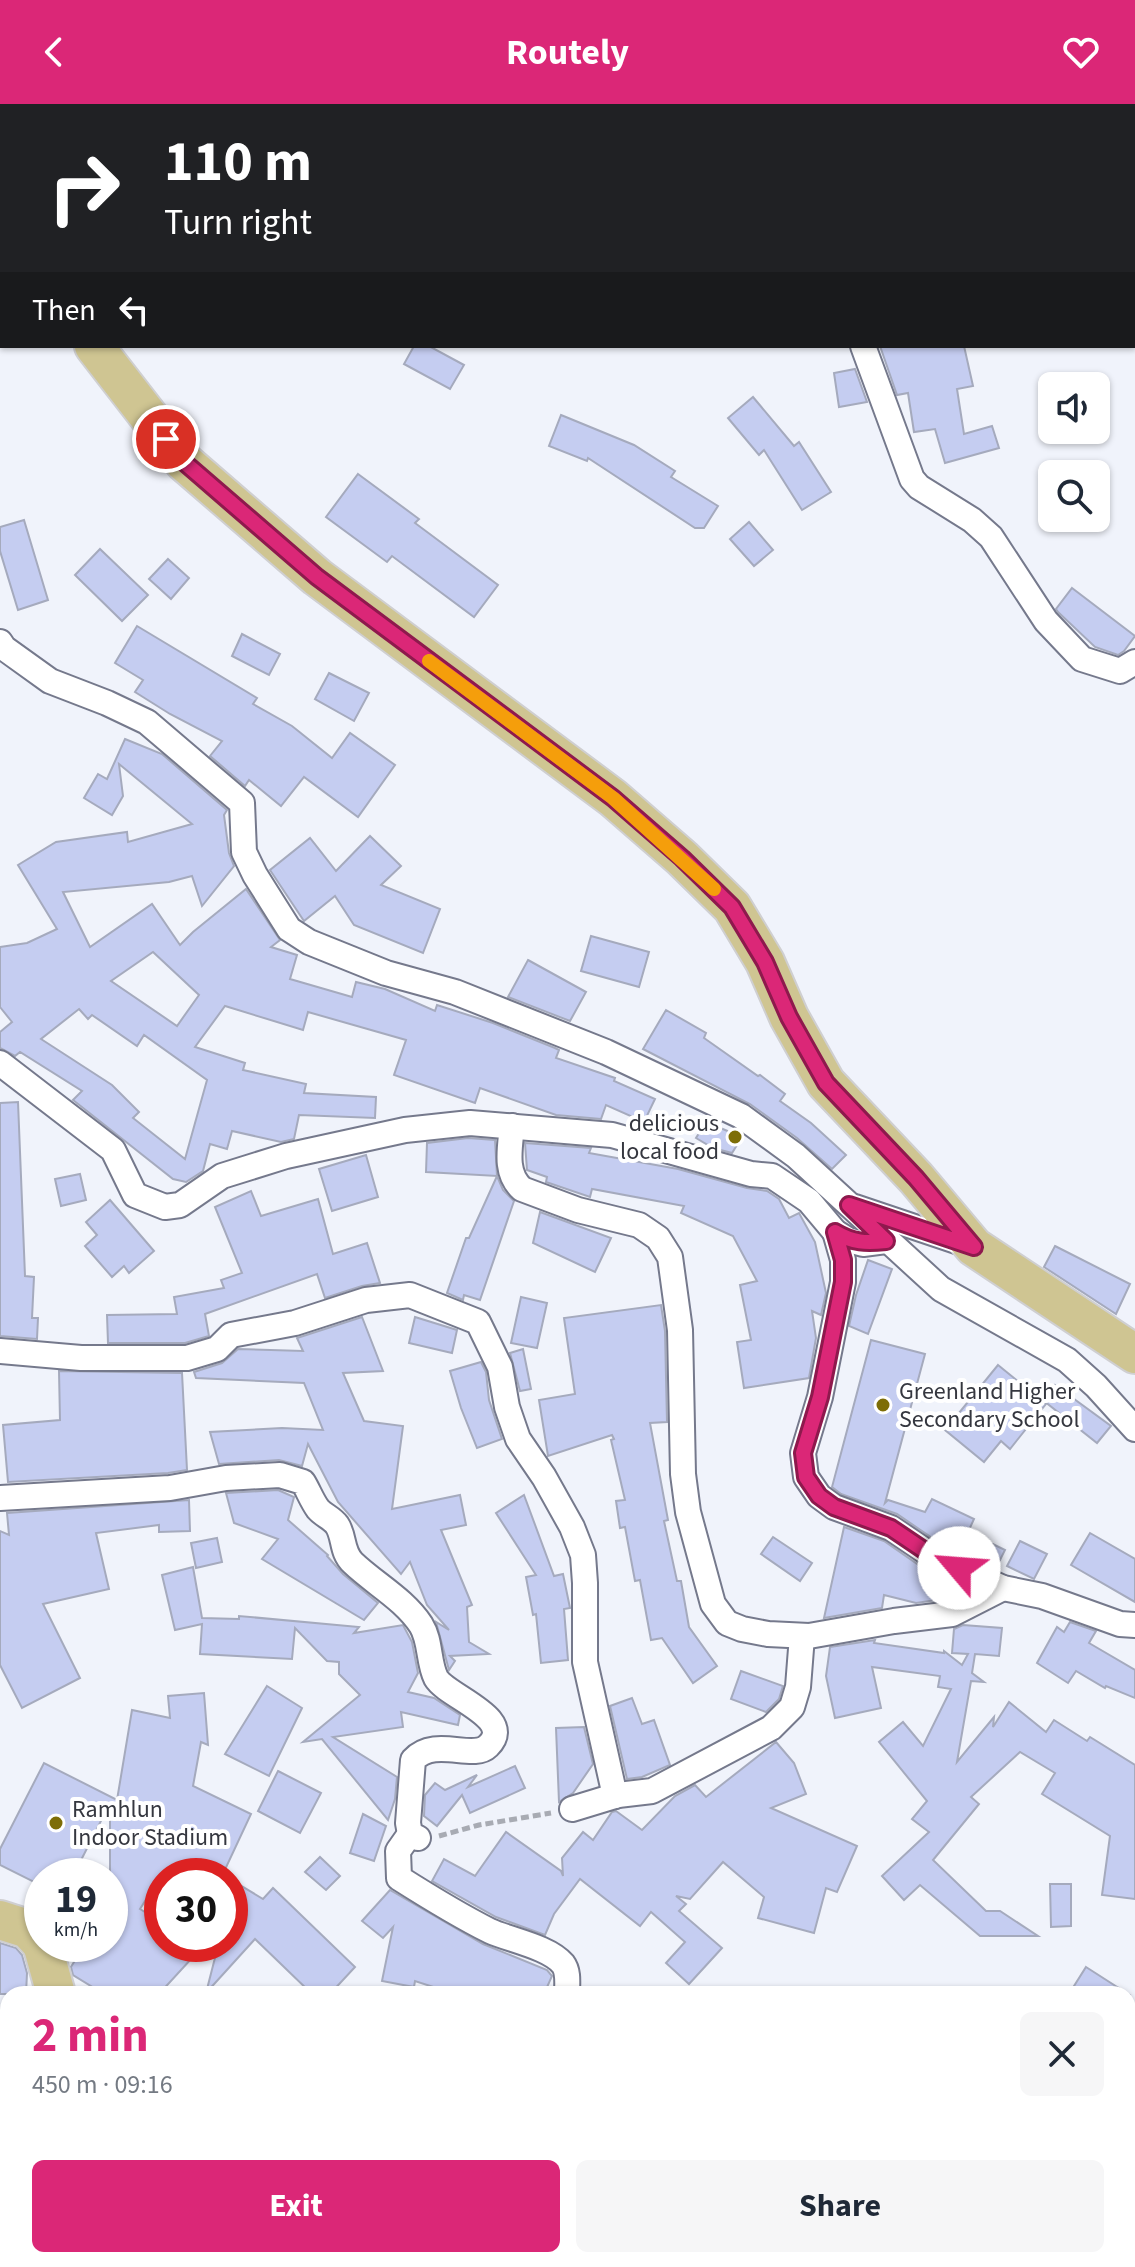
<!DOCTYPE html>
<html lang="en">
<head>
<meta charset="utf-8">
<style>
  body { margin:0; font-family:"Source Sans 3",sans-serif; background:#f6f6f7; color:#1f2937; height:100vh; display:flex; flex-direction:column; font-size:30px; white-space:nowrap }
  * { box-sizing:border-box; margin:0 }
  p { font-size:26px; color:#747a83 }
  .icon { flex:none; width:44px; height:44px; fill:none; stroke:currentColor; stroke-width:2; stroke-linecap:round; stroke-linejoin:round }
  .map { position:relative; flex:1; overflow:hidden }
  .details { position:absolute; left:0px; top:1882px; width:1136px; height:282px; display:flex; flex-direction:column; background:#fff; border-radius:24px 24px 0 0; box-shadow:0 2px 6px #0004 }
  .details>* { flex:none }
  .banner { position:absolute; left:0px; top:0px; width:1136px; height:244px; box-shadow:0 2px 6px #0004; background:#202124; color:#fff; overflow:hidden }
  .fabs { position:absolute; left:1038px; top:268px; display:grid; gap:16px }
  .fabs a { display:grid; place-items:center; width:72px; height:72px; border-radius:12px; background:#fff; box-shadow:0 2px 6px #0004; font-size:40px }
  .speed { position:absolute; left:24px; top:1754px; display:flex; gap:16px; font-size:40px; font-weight:700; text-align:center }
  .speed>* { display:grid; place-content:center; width:104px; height:104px; border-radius:50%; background:#fff; box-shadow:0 2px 6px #0004; line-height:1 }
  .speed small { font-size:20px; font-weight:400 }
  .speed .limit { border:12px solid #d22; background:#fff; color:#111 }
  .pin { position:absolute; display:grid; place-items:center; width:68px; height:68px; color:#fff; margin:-34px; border:4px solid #fff; border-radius:50%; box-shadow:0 2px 8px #0007 }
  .me { position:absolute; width:88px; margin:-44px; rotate:297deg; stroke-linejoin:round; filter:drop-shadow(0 0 6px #0008) }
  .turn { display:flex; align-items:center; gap:28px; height:168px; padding:0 32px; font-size:36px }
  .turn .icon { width:104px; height:104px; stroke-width:2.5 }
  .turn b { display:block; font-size:56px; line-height:68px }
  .then { display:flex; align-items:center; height:76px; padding:0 32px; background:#0003; gap:16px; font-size:30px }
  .round { display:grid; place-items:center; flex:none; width:84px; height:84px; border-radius:12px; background:#f6f6f7 }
  .overview { display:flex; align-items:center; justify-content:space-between; height:136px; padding:0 32px }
  h1 { font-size:48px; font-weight:700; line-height:60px; color:#db2777 }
  .cta { display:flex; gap:16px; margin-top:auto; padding:16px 32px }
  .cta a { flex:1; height:92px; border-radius:12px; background:#db2777; color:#fff; font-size:32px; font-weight:700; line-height:92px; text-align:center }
  .cta a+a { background:#f6f6f7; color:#1f2937 }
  header { display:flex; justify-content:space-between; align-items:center; height:104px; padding:0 32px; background:#db2777; color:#fff; font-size:36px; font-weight:700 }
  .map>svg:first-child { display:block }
  .building { fill:#c5cdf1; stroke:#a5aabd; stroke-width:2; fill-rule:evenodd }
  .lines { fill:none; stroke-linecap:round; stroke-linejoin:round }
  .minor-casing { stroke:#75798c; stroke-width:28 }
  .primary-casing { stroke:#cfcfd1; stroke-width:42 }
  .path { stroke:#a8abb3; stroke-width:5; stroke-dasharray:8 4; stroke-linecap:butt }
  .minor { stroke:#fff; stroke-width:24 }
  .primary { stroke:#cfc592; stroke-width:38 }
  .route-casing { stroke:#8e194d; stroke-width:20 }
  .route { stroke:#db2777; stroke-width:14 }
  .slow { stroke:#f59e0b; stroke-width:14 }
  .poi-dot { fill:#7d6d07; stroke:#fff; stroke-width:3 }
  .labels { text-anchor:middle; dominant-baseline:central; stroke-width:8; stroke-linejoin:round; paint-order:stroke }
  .poi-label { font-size:24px; fill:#35373f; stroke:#fff; text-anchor:start }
</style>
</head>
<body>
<header><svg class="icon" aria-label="back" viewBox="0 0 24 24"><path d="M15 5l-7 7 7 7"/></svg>Routely<svg class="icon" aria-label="heart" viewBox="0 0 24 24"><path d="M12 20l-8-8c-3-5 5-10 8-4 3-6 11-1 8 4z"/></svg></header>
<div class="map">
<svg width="1135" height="2163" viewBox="0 0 1135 2163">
  <rect width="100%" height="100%" fill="#f0f3fb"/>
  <!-- building -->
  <g class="building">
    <path d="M414,242H429L464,261L450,285L404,260Z"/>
    <path d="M880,242H964L973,282L957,285L964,330L992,322L999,344L945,359L935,325L914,328L908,289L897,291Z"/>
    <path d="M855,265L867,298L839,303L834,269Z"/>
    <path d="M753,293L794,342L799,338L831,388L802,406L764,346L759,351L728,314Z"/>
    <path d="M561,311L634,341L675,367L671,373L718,402L704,424H695L588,354L587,357L549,342Z"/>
    <path d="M358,370L419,415L415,419L498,481L474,513L392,452L387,458L326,413Z"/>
    <path d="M24,416L48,496L18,506L0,447V423Z"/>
    <path d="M749,418L773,446L754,462L730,435Z"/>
    <path d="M100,445L148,491L122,517L75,471Z"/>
    <path d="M168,455L189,474L171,495L149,475Z"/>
    <path d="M1072,484L1135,532L1124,547L1118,551L1095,543L1058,508L1056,505Z"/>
    <path d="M137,522L257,594L253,600L292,622L332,654L350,629L395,661L358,713L304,673L281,702L249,676L245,682L210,652L222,637L170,610L135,588L143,576L115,559Z"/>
    <path d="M242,530L280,550L269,571L232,552Z"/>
    <path d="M329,569L369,589L354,617L315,595Z"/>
    <path d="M125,635L162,650L227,706L224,711L229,749L234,762L202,802L192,772L169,778L63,788L90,843L152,800L180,841L193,828L246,785L280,836L271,843L297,851L290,875L352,893L356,878L385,885L435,907L437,901L493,919L555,944L559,946L556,954L615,974L614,977L655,995L644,1018L606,1001L601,1015L556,1011L480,984L475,999L394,971L406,936L308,908L303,926L225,902L195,943L245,959L243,966L306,980L304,989L376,993L375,1014L299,1011L294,1035L281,1038L232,1027L227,1045L210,1040L203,1067L186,1078L173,1075L73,996L82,987L20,948L15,952L0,944V928L12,918L0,903V843L27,839L57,825L18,761L56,738L127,728L128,738L192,720L119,660L123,692L112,711L84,694L98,670L107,675ZM153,848L199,891L177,922L111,877ZM79,905L88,915L92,911L137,942L144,931L207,976L185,1055L133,1014L139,1008L112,981L41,935Z"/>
    <path d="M370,732L401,762L381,781L440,805L423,849L354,821L335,792L304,817L270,766L310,734L336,767Z"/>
    <path d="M591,832L649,848L639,883L581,867Z"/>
    <path d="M528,856L586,888L570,917L508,893Z"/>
    <path d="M666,906L706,929L704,934L758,972L760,971L785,990L780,997L811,1019L846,1051L832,1065L797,1034L750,1000L643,945Z"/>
    <path d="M18,998L25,1172L34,1173L32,1214H38L37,1235L0,1232V999Z"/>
    <path d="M706,1018L742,1033L732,1049L713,1044L696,1034Z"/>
    <path d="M468,1034L495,1036L497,1072L426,1068L427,1039Z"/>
    <path d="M525,1039L591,1044L589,1049L678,1065L747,1084L767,1087L779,1095L789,1114L799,1109L815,1138L826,1189L821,1211L812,1207L816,1234L809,1274L744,1284L737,1238L751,1236L740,1181L757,1177L733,1132L681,1109L684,1102L592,1085L590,1093L546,1078L547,1073L527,1066Z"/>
    <path d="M366,1051L378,1093L332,1107L319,1065Z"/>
    <path d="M80,1070L86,1096L61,1102L55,1075Z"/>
    <path d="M497,1072L503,1086L514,1097L480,1196L464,1191L463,1196L447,1189L466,1134H469Z"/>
    <path d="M251,1087L261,1112L318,1095L333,1150L367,1139L380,1179L362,1182L325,1194L317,1170L205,1210L209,1232L185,1239H108L107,1211L177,1210L174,1193L224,1184L221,1176L242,1169L215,1103Z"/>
    <path d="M110,1096L154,1147L129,1169L124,1162L112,1173L85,1142L97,1131L86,1118Z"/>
    <path d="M540,1108L611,1134L595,1168L533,1139Z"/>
    <path d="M1055,1142L1130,1180L1116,1210L1044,1163Z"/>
    <path d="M868,1156L892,1165L868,1230L849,1222L856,1191Z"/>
    <path d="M521,1193L547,1199L537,1244L511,1239Z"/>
    <path d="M661,1201L665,1227L667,1318L650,1319L668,1416L664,1417L677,1477H681L689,1523L717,1562L693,1579L662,1534L651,1536L640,1476L635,1477L625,1423L620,1424L616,1397L625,1396L611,1336L614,1335L612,1331L548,1352L539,1296L575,1290L564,1214Z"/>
    <path d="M362,1213L383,1267L343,1269L364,1317L403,1322L392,1405L460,1391L466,1421L441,1426L472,1501L467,1503L469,1538L489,1550L450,1552L455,1557L449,1566L436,1518L449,1526L427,1501L410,1458L401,1470L338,1398L308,1340L302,1362L279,1356L219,1360L210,1328L282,1324L323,1326L304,1279L196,1274L194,1268L222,1259L238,1245L303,1247L297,1234Z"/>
    <path d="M415,1213L457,1226L452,1249L409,1239Z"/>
    <path d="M871,1236L925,1250L885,1399L888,1396L925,1408L932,1395L974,1415L968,1428L1005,1446L996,1464L941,1440L897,1410L841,1390L832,1383Z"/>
    <path d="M523,1245L531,1285L520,1287L510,1249Z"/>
    <path d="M481,1258L486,1268L489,1296L502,1335L477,1344L461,1304L450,1267Z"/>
    <path d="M998,1261L1046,1300L1010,1345L1001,1337L984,1358L945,1326Z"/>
    <path d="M59,1267L182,1269L187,1366L168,1369L8,1378L3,1321L60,1316Z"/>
    <path d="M1055,1281L1111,1322L1097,1339L1044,1297Z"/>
    <path d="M278,1386L294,1393L288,1416L328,1451L327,1452L343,1470L378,1499L364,1516L262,1455L278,1435L234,1419L226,1389Z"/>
    <path d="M524,1391L554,1472L563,1470L570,1504L564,1505L568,1556L541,1559L536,1510L533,1511L526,1473L536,1471L496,1409Z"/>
    <path d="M189,1396L190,1427L159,1428V1421L96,1429L109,1485L43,1500L80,1574L22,1604L0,1561V1427L9,1431L7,1409Z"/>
    <path d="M844,1423L884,1437L926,1466L954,1478L950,1494L916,1499L884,1491L882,1504L824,1514Z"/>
    <path d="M1090,1429L1135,1455V1498L1071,1461Z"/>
    <path d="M773,1433L812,1459L800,1477L761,1450Z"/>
    <path d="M217,1434L222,1458L196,1464L191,1439Z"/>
    <path d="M1020,1437L1047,1450L1034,1475L1007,1462Z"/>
    <path d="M193,1463L202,1514L239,1515V1512L359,1523L354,1529L403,1521L412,1538L418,1569L408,1588L434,1594L460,1611L458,1621L401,1608L403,1623L333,1633L397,1673L395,1695L388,1716L322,1635L303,1638L360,1591L339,1570V1558L327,1557L295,1524L292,1555L200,1550L202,1520L175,1526L162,1471Z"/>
    <path d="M1070,1518L1096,1527L1089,1539L1135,1566V1594L1106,1582L1105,1584L1076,1567L1068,1579L1037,1559L1057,1523L1064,1528Z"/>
    <path d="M963,1521L1002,1524L999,1552L975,1550L972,1569L984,1578L971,1577L957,1658L994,1613L993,1623L1009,1598L1046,1628L1054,1616L1087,1637L1090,1633L1135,1661V1795L1102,1791L1110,1732L1042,1690L1055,1669L1020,1648L971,1693L979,1700L933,1756L986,1807H1000L1038,1832H980L920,1781L904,1796L882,1772L929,1728L912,1715L927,1697L879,1638L903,1618L923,1642L951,1585L938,1583L940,1572L872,1563L881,1604L835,1614L826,1572L830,1543L875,1536L874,1539L944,1549V1547L962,1561L968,1550L952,1549L954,1525Z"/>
    <path d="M741,1567L783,1582L779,1595L766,1608L731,1595Z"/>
    <path d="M267,1582L302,1604L269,1672L225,1650Z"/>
    <path d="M204,1589L208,1641L201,1638L193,1682L251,1710L222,1772H161L140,1805L153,1813L152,1815L162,1825V1840H178L192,1854L159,1890H104L73,1871L71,1863L85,1840H110V1699L73,1772H42V1782L0,1761V1745L44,1659L117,1696L132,1606L170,1614L168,1592Z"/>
    <path d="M632,1594L642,1620L654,1616L670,1661L642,1673L627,1675L610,1602Z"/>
    <path d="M584,1623L593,1660L573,1689L559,1698L556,1624Z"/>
    <path d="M776,1638L794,1659L806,1690L771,1704L857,1742L837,1788L826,1784L814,1829L758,1814L764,1793L723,1758L690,1795L676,1792L686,1800L679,1807L722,1844L689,1880L666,1859L685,1838L651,1808L640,1822L580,1775L554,1810L545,1831L496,1813L432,1777L444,1755L475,1772L506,1728L561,1767L563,1772L562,1754L583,1728L593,1736L612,1708L616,1707L642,1726L675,1692L695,1681L706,1693Z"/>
    <path d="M515,1662L525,1684L470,1709L462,1691L437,1722L424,1712L425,1691L435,1679L445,1686L477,1671L468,1683Z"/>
    <path d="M278,1667L321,1689L300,1729L258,1707Z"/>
    <path d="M363,1710L386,1722L374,1757L350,1749Z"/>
    <path d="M320,1753L340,1772L326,1786L305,1768Z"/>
    <path d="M230,1775L263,1795L273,1784L355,1863L330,1890H312L255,1835L206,1889L217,1846L222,1840H230Z"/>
    <path d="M1050,1780H1071V1822L1051,1823Z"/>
    <path d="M390,1786L483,1840L547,1866L552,1872L544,1890H455L415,1877L414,1883L382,1877L393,1823L383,1834L362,1817Z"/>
    <path d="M0,1839L16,1844L22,1851L27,1869L26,1890H0Z"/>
    <path d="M1086,1863L1128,1890H1069Z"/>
  </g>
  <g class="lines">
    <defs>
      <g id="minor">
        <path d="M411,0L412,2"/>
        <path d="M863,242L912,375L919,383L972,416L991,433L1046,517L1082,555L1120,567L1135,558"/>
        <path d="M0,538L4,544L50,577L107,599L147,618L242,699L244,748L255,771L289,825L309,838L386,869L455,888L606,948L741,1012L796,1052L941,1185L1067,1256L1096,1282L1135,1325"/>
        <path d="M0,959L113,1046L135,1091L165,1103L180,1101L222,1072L286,1052L405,1026L470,1019L612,1031L751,1070L772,1072L809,1097L835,1128L848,1136L863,1140L886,1137"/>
        <path d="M512,1022C510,1044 504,1069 522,1085L578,1106L639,1121L658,1134L670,1153L680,1226L683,1370L688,1408L713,1500L727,1519L742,1525L768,1530L809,1532L894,1517L952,1510L1003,1484"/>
        <path d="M855,1103L968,1141"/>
        <path d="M835,1128L843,1156V1178L820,1293L803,1349L806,1373L819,1392L834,1403L891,1424L934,1453L1003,1484L1042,1492L1120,1520L1135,1521"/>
        <path d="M0,1247L81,1254H187L217,1245L231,1231L295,1219L366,1196L410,1191L478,1218L500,1263L507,1303L518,1335L544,1373L572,1423L583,1451L585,1479V1558L615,1692"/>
        <path d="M0,1394L170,1384L226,1374L280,1371L303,1378C308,1386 312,1397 318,1405C323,1411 332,1414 337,1421C345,1433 341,1448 353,1459C375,1480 404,1495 421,1521C431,1537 428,1558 436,1574C447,1593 517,1614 488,1642C473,1657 435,1632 413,1656L408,1719L410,1730L418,1734"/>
        <path d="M572,1705L618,1691L652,1687L771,1624L792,1603L798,1583L802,1532"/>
        <path d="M410,1730L398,1747L399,1774C429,1793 458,1811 490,1827C510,1836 549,1843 563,1860C569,1868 567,1880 567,1890"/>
        <path d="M211,2156L230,2163"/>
        <path d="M1002,2156V2163"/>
        <path d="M43,2163L56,2156"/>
      </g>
      <g id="primary">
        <path d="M0,112L2,116"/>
        <path d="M94,242L184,358L317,473L613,694L682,754L732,803L765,858L789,913L826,979L916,1074L974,1143L1135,1250"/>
        <path d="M0,1816L28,1825L42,1840"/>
        <path d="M42,1840L56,1890"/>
        <path d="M736,2156L749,2163"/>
      </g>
    </defs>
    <!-- minor casing -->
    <use href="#minor" class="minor-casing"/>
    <!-- primary casing -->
    <use href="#primary" class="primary-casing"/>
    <!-- path -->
    <path class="path" d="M439,1732L479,1721L551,1709"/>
    <!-- minor -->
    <use href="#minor" class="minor"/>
    <!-- primary -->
    <use href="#primary" class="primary"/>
  </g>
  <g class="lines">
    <defs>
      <path id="route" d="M166,335L184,358L317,473L613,694L682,754L732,803L765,858L789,913L826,979L916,1074L974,1143L849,1101L886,1137C866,1139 853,1139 835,1128L843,1156V1178L820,1293L803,1349L806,1373L819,1392L834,1403L891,1424L934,1453L959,1464"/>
    </defs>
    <!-- route casing -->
    <use href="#route" class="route-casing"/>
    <!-- route -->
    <use href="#route" class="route"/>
    <!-- slow -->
    <path class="slow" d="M429,557L613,694L714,785"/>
  </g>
  <!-- markers -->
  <g class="poi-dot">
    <circle cx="735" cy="1033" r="8"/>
    <circle cx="883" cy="1301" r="8"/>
    <circle cx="56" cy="1719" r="8"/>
  </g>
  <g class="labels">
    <!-- poi labels -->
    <g class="poi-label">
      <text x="719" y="1019" text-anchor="end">delicious<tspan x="719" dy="28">local food</tspan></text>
      <text x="899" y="1287">Greenland Higher<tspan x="899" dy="28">Secondary School</tspan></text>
      <text x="72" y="1705">Ramhlun<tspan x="72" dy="28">Indoor Stadium</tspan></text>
    </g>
  </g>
</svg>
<div class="fabs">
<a><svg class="icon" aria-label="sound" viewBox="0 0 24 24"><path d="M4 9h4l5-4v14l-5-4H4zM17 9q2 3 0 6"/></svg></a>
<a><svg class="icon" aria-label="search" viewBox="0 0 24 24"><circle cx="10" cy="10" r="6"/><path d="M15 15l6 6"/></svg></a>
</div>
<div class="speed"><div>19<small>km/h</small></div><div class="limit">30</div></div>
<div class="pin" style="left:166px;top:335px;background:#d93025"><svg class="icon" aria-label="arrive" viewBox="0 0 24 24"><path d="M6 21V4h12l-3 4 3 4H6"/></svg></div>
<svg class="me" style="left:959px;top:1464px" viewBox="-20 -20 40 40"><circle r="19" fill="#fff"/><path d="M0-13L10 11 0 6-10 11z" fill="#db2777"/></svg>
<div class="banner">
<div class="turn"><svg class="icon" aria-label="right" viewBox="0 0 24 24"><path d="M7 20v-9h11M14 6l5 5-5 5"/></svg><div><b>110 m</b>Turn right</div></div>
<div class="then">Then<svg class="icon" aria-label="left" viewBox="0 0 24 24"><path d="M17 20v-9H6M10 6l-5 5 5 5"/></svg></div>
</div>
<section class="details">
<div class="overview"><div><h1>2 min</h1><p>450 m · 09:16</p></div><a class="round"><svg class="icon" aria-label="close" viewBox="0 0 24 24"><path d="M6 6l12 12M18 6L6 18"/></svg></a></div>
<div class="cta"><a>Exit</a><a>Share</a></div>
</section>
</div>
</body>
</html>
